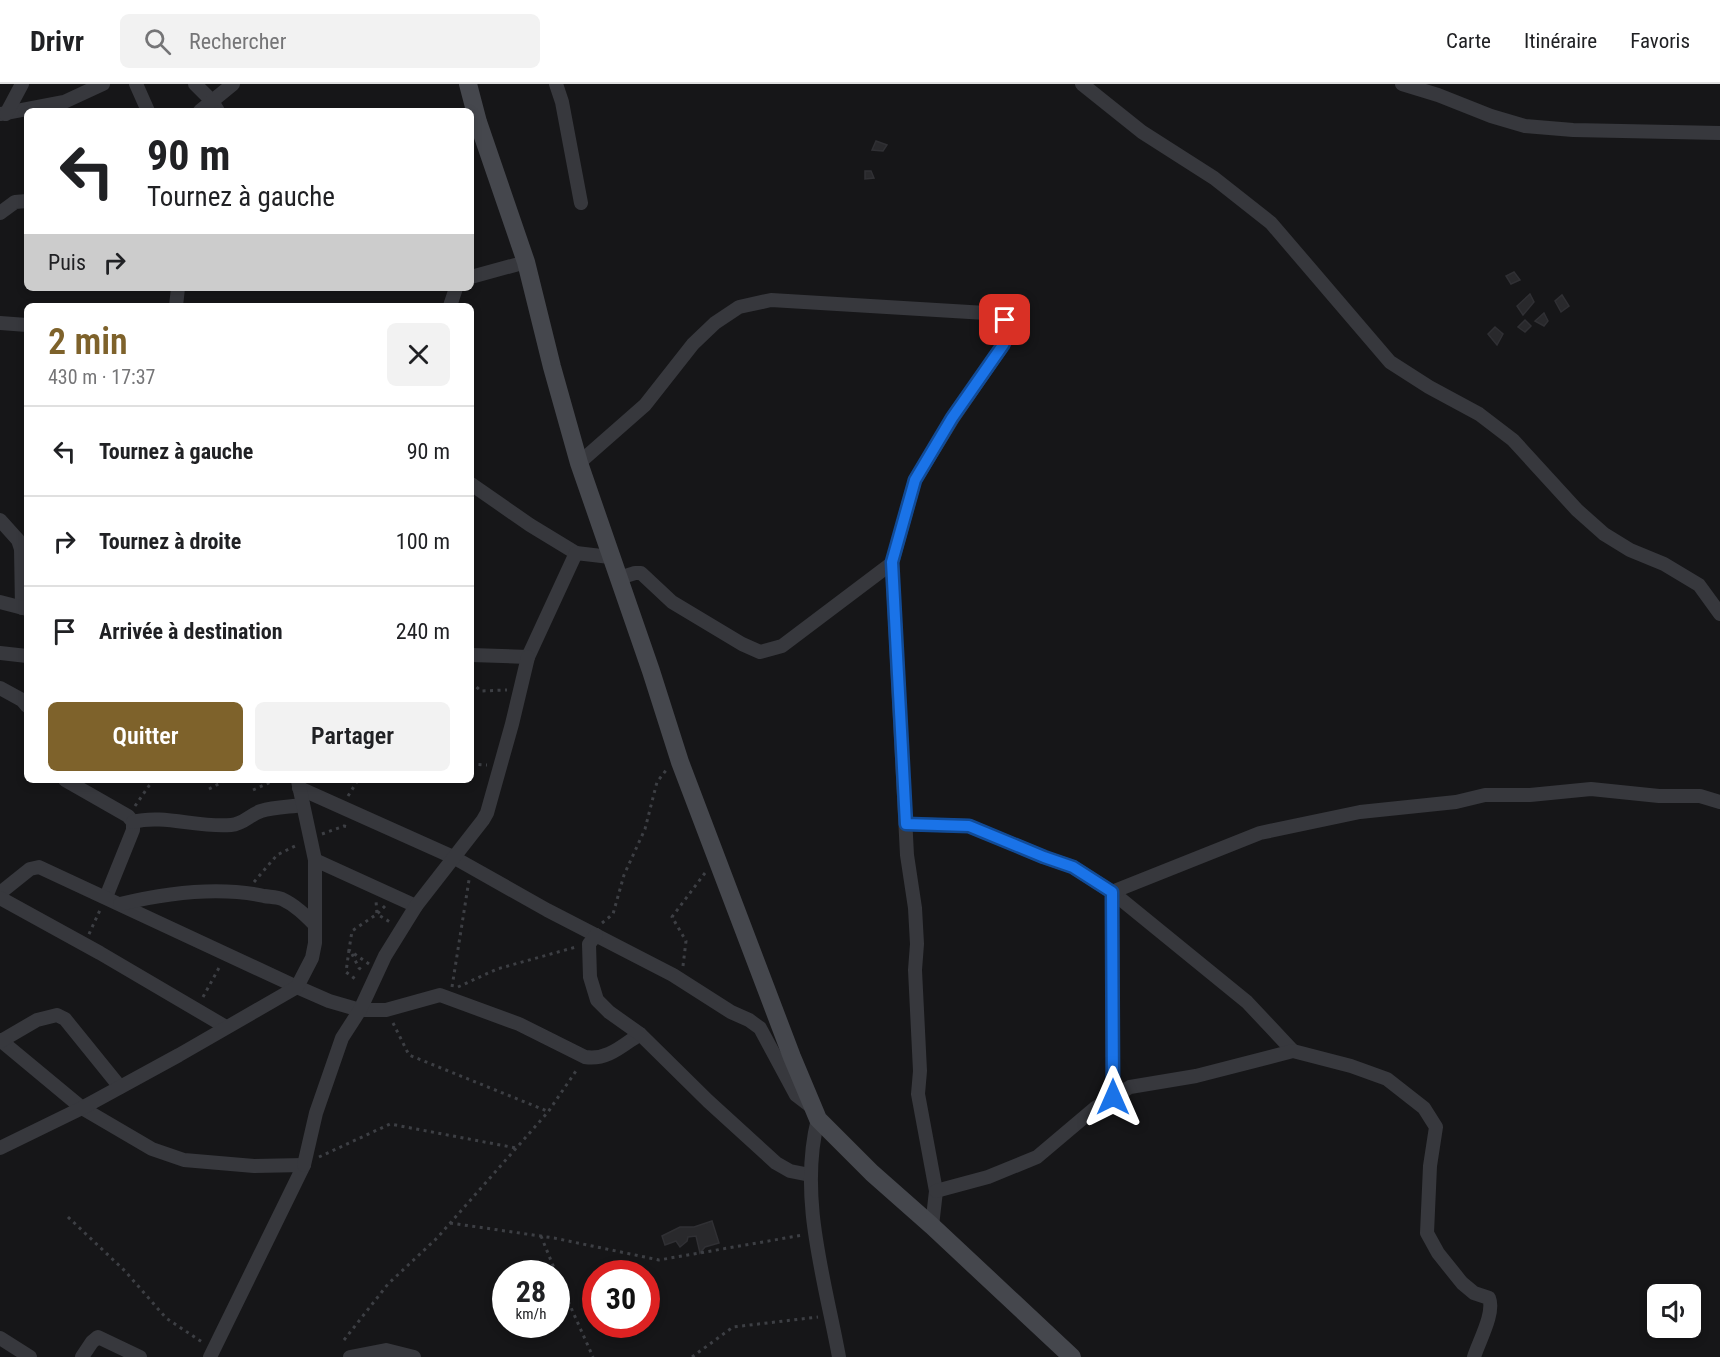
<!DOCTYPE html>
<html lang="fr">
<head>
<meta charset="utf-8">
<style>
  body { margin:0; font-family:"Roboto Condensed",sans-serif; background:#f2f2f2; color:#202124; height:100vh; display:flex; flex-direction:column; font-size:22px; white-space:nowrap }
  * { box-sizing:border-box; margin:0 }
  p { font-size:20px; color:#757577 }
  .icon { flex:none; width:33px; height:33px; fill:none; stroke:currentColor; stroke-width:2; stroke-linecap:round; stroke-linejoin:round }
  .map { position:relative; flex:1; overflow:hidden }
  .side { position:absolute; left:24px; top:219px; width:450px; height:480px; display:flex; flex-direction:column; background:#fff; border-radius:9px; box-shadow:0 3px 9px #0003 }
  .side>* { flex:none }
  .top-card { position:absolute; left:24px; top:24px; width:450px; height:183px; border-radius:9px; box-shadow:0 3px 9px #0003; background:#fff; color:#202124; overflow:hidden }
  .controls { position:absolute; left:1647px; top:1200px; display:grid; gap:12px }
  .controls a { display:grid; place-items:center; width:54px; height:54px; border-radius:9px; background:#fff; box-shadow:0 3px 9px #0003; font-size:30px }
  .speed { position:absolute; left:492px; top:1176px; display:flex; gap:12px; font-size:30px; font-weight:700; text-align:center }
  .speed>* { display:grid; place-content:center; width:78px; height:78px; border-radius:50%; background:#fff; box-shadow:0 3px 9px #0003; line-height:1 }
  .speed small { font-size:15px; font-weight:400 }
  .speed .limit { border:9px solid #d22; background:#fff; color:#111 }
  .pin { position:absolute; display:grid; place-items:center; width:51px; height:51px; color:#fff; margin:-26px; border-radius:12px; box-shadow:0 3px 9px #0006 }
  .me { position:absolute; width:66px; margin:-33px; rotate:0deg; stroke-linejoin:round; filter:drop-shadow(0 0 4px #0008) }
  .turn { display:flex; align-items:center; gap:21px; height:126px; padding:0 24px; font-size:27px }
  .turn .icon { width:78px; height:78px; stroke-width:2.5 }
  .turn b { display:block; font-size:42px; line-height:51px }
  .then { display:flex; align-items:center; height:57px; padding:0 24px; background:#0003; gap:12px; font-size:22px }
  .round { display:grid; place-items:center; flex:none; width:63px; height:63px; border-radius:9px; background:#f2f2f2 }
  .summary { display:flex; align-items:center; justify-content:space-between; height:102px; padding:0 24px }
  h1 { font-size:36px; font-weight:600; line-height:45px; color:#7e622b }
  .cta { display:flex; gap:12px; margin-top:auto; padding:12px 24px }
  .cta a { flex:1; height:69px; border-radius:9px; background:#7e622b; color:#fff; font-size:24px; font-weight:600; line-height:69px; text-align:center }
  .cta a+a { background:#f2f2f2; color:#202124 }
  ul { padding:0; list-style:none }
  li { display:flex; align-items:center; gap:18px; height:90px; padding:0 24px; border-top:2px solid #e0e0e0 }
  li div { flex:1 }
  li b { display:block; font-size:22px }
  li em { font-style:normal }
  header { display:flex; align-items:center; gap:36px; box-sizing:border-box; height:84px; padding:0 30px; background:#fff; border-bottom:2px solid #e0e0e0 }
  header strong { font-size:28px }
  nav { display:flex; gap:33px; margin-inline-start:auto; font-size:21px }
  .search { width:420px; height:54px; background:#f2f2f2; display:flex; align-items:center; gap:15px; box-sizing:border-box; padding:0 21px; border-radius:9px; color:#757577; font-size:22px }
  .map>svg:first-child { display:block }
  .building { fill:#29292c; stroke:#303034; stroke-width:1.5 }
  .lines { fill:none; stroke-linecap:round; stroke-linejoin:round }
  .path { stroke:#3d3f44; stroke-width:3; stroke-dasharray:3 4.5; stroke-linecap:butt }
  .street { stroke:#37383d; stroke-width:14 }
  .secondary { stroke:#45474d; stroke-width:18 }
  .route-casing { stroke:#114b97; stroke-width:15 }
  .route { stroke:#1a73e8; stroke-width:10 }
</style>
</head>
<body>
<header>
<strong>Drivr</strong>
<div class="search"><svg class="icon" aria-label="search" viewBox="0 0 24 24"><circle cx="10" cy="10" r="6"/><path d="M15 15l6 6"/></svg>Rechercher</div>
<nav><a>Carte</a><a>Itinéraire</a><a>Favoris</a></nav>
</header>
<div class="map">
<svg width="1720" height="1273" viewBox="0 0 1720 1273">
  <rect width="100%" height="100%" fill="#161618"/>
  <!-- building -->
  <g class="building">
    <path d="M876,57L887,61L883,67L872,66Z"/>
    <path d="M865,87H871L874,94L865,95Z"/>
    <path d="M1514,188L1520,196L1511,200L1506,192Z"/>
    <path d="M1530,210L1534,218L1523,231L1517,222Z"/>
    <path d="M1562,211L1569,222L1561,228L1555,217Z"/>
    <path d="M1544,229L1548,237L1544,242L1535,237Z"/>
    <path d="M1525,236L1531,242L1525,248L1518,243Z"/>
    <path d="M1495,243L1503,250L1497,261L1488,250Z"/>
    <path d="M712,1137L719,1159L705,1163L700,1169L696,1152L688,1153L687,1157L680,1163L676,1157L665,1161L662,1152L680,1143H694Z"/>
  </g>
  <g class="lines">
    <!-- path -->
    <g class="path">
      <path d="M471,598L481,607L507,606"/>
      <path d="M471,680L487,681"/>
      <path d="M209,705L226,696"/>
      <path d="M253,706L275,696"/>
      <path d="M348,712L358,696"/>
      <path d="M135,722L153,696"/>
      <path d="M322,750L344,742L349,743"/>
      <path d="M254,798L277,771L299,760"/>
      <path d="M385,822L377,830L390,838"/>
      <path d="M602,839L613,830L624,791L645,745L657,698L667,685"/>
      <path d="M89,850L100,826"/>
      <path d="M349,866L346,888L358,897"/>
      <path d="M352,870L359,884L363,887"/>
      <path d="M369,880L349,866L352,847L377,830L376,817"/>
      <path d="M683,882L686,857L672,833L705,789"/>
      <path d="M452,903L469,796"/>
      <path d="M458,903L497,885L576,863"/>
      <path d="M203,913L220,882"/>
      <path d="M393,939L409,971L547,1027"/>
      <path d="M319,1073L390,1040L516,1064"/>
      <path d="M68,1133L125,1187L166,1234L202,1258"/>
      <path d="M450,1139L554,1154L659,1176L803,1151"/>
      <path d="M541,1152L556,1189"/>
      <path d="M556,1190L593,1273"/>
      <path d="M344,1256L388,1200L437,1154L548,1028L578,984"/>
      <path d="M692,1273L733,1243L818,1233"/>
    </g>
    <!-- street -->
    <g class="street">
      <path d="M136,0L148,27"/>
      <path d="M195,0L212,17L218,27"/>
      <path d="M556,0L562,18L581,119"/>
      <path d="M1082,0L1142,48L1214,94L1271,139L1390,278L1429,303L1479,330L1513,356L1577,426L1604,450L1630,466L1664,480L1699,501L1720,530"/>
      <path d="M1402,0L1438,11L1491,32L1525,42L1573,46L1720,49"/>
      <path d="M200,27L233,0"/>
      <path d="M0,30L64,18L103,0"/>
      <path d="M6,30L22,0"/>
      <path d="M0,129L15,118L27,117"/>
      <path d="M471,193L526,178"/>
      <path d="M176,222L178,204"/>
      <path d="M450,222L456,204"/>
      <path d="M0,239L27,241"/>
      <path d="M579,379L645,321L693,260L715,239L739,223L771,216L986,229C1000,231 1004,235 1009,247L1003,261L953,334L915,396L892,479L907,771L915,824L917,860L915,886L920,987L918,1010L936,1107L932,1142"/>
      <path d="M471,400L530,441L576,469"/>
      <path d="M0,436L18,456L21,465L22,524"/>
      <path d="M619,494L635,489H641L672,518L742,560L760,568L782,562L892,479"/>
      <path d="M0,518L27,525"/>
      <path d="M0,569L27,572"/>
      <path d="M471,571L528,573L576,469L610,473"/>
      <path d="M0,604L22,616L27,622"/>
      <path d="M65,696L128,732L133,738V746L106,813"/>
      <path d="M299,704L453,773L547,826L673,891L731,928L749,936L760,944L796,1011L813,1024"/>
      <path d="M133,738C163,730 198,744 231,741C244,740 249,731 261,727C274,723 289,723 303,721"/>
      <path d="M906,740L969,742L1044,773L1073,783L1112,808L1247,918L1293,967"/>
      <path d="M315,776L416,822"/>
      <path d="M1112,808L1260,749L1360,728L1456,718L1485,711H1530L1591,705L1659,712H1700L1720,718"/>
      <path d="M1112,808L1113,1013"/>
      <path d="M0,809L30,785L39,783L297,903L329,917L360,926H386L440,911L519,940L585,973C607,977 623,961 640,950"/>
      <path d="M0,814L100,869L226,943"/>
      <path d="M120,820C166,809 218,802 264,812C270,813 277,813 282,815C295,821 305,831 315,841"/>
      <path d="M596,851L589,860L590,893L597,916L609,928L640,950L708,1017L776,1079L790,1087L810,1091"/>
      <path d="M0,956L82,1024L152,1065L184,1076L254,1082L304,1081L210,1273"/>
      <path d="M1,957L37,936L57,931L65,935L120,1003"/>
      <path d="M818,1035C798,1113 825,1196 839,1273"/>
      <path d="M0,1064L82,1024L179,971L297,903L312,874L315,859V776L298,697"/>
      <path d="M304,1081L316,1029L342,954L360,926L385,872L416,822L483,736L487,729L512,640L528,573"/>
      <path d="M936,1107L988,1093L1037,1073L1095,1024L1130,1003L1196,992L1293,967L1351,982L1387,995L1424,1024L1436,1043L1430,1082L1427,1149L1438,1169L1462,1199L1474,1209L1489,1214C1495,1229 1479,1257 1474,1273"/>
      <path d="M0,1254L30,1273"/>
      <path d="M82,1273L92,1258L98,1253L140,1273"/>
      <path d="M350,1273L386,1266L414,1273"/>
    </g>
    <!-- secondary -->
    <path class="secondary" d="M468,0L478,38L526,178L552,283L579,379L651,587L680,678L792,973L818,1035L872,1089L932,1142L1072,1273"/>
  </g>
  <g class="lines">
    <defs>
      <path id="route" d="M1005,236L1009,247L1003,261L952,334L915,396L892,478L906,740L969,742L1044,773L1073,783L1112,808L1113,1013"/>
    </defs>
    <!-- route casing -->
    <use href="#route" class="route-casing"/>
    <!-- route -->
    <use href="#route" class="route"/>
  </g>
</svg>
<div class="controls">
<a><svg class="icon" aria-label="sound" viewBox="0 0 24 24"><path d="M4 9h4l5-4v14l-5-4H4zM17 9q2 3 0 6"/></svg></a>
</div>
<div class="speed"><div>28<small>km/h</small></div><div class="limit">30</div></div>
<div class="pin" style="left:1005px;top:236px;background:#d93025"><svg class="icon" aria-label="arrive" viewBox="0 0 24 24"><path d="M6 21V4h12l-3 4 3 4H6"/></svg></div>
<svg class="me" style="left:1113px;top:1013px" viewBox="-20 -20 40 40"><path d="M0-17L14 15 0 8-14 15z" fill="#1a73e8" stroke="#fff" stroke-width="4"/></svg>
<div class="top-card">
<div class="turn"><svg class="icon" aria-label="left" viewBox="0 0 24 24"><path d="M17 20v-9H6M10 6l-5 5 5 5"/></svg><div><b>90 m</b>Tournez à gauche</div></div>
<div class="then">Puis<svg class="icon" aria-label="right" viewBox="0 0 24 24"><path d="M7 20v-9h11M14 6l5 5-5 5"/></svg></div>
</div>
<section class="side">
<div class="summary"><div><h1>2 min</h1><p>430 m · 17:37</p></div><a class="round"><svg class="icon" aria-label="close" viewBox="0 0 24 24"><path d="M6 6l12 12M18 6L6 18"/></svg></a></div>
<ul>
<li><svg class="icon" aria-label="left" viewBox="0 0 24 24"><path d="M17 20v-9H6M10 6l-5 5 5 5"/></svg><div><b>Tournez à gauche</b></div><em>90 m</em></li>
<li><svg class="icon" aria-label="right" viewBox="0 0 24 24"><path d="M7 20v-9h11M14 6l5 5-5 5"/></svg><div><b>Tournez à droite</b></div><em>100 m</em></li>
<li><svg class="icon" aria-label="arrive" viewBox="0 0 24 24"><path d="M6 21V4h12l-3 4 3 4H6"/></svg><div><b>Arrivée à destination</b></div><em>240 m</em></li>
</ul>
<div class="cta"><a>Quitter</a><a>Partager</a></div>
</section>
</div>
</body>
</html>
